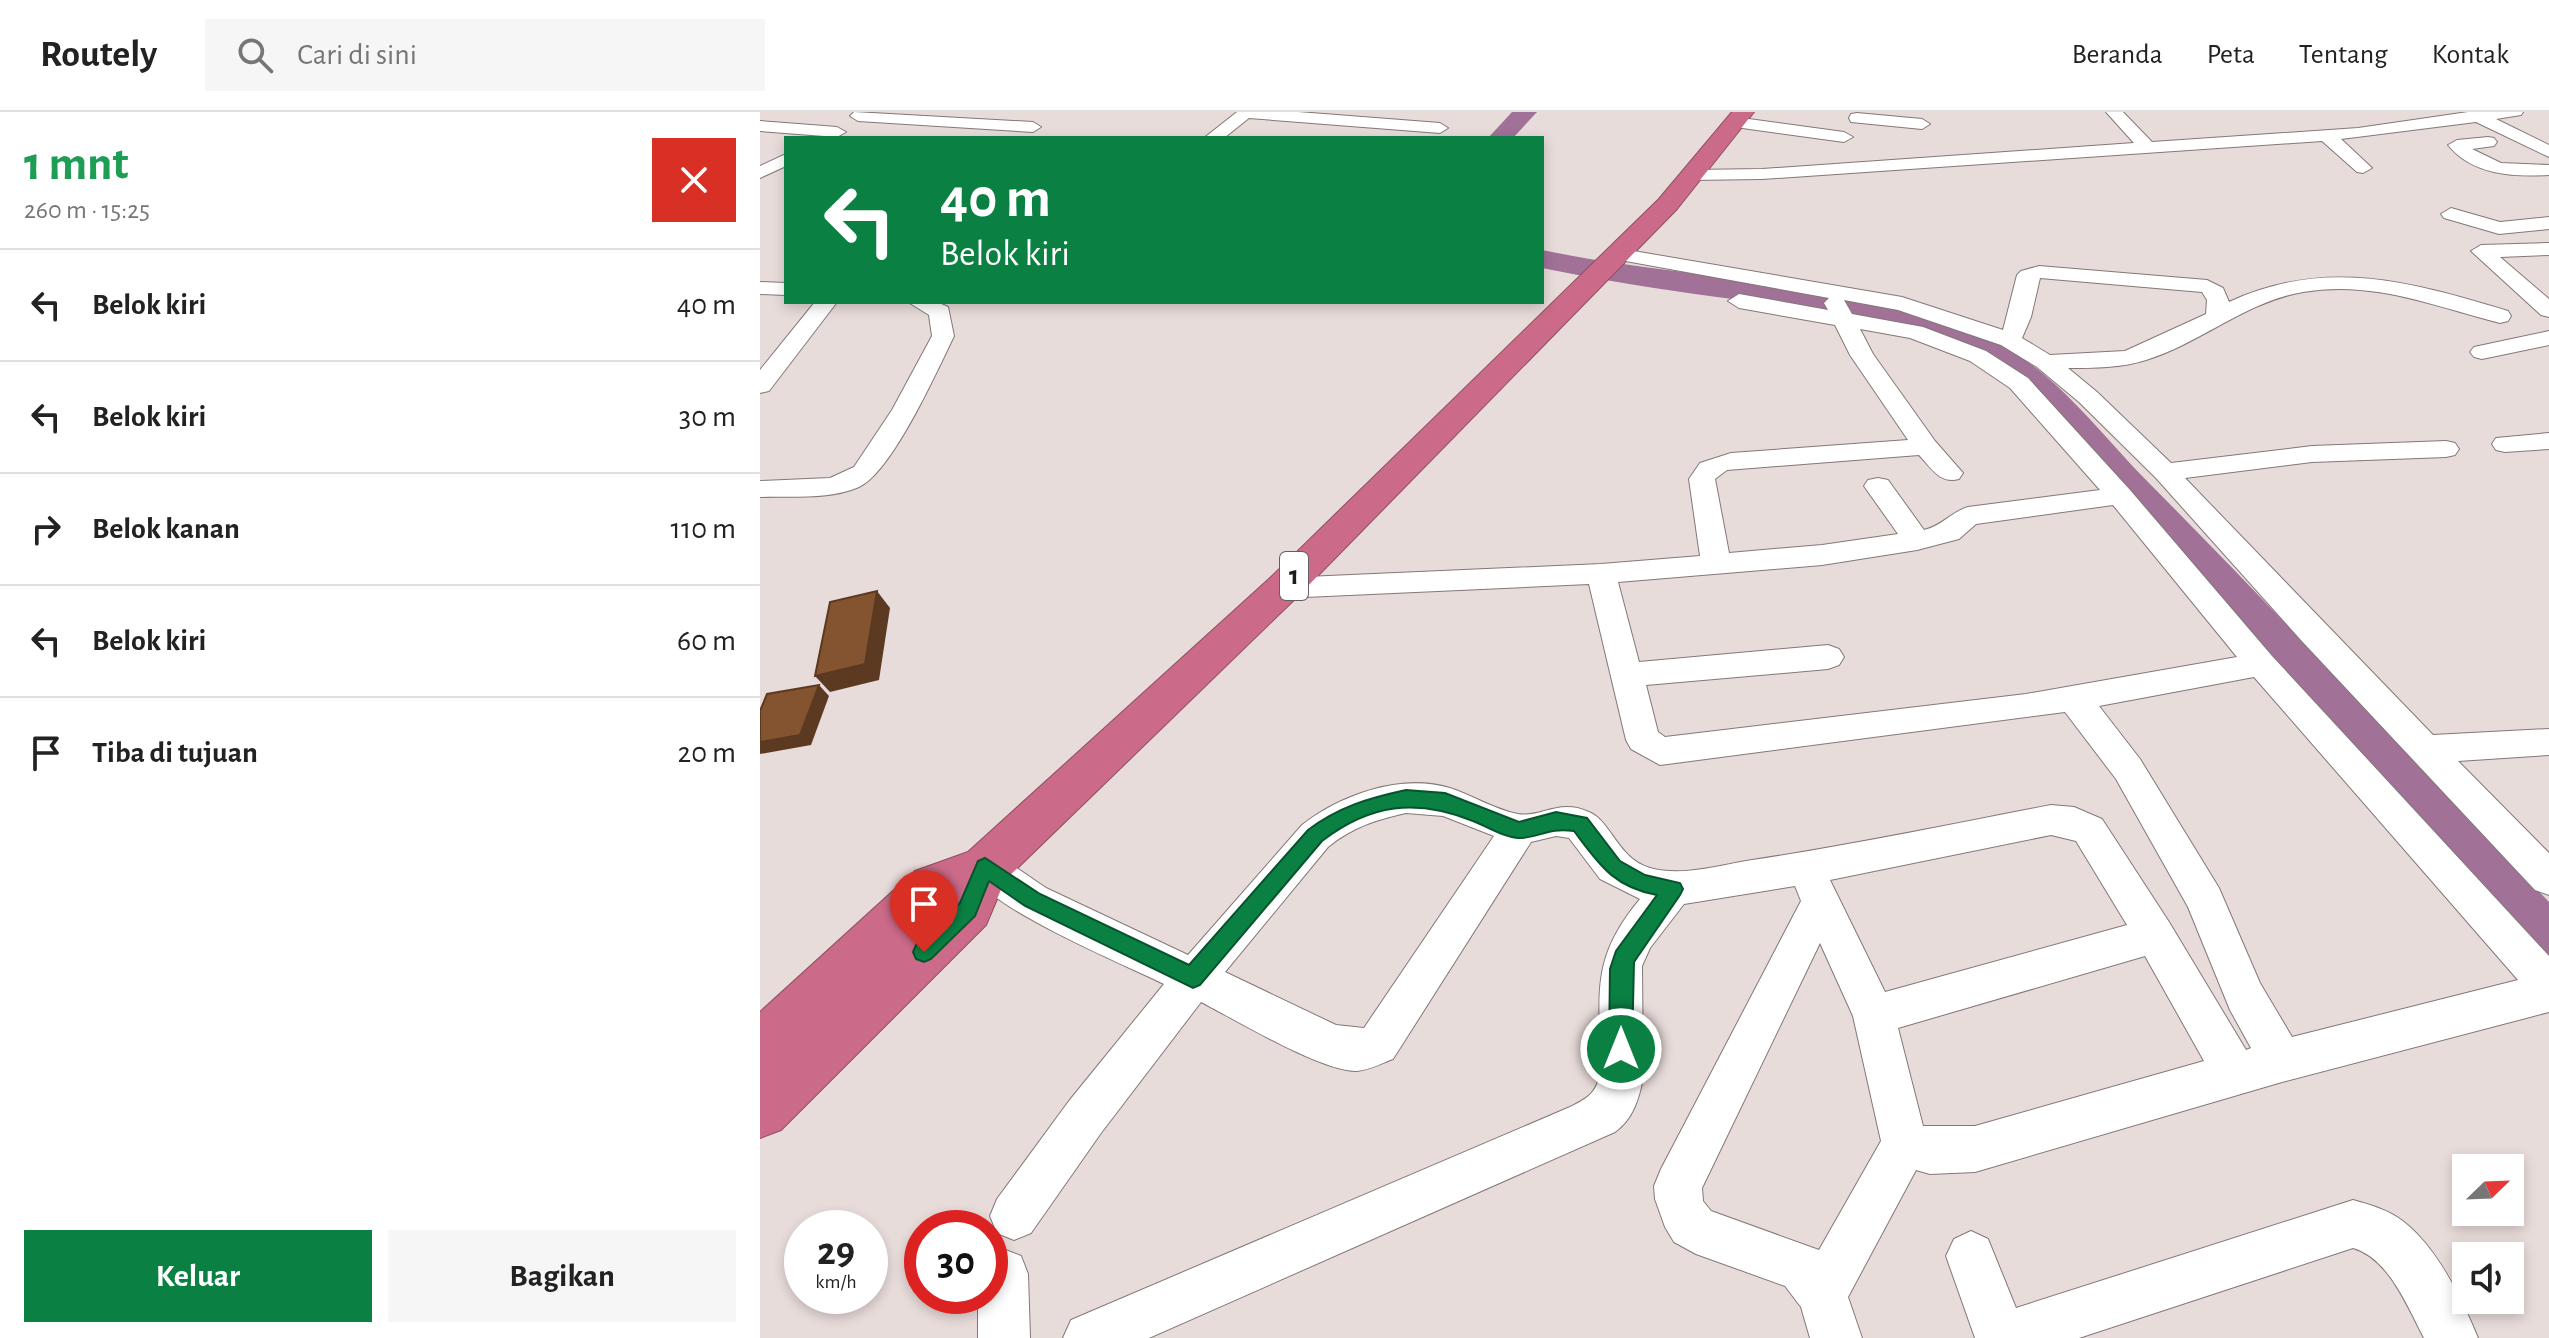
<!DOCTYPE html>
<html lang="id">
<head>
<meta charset="utf-8">
<style>
  body { margin:0; font-family:"Alegreya Sans",sans-serif; background:#f6f6f6; color:#222; height:100vh; display:flex; flex-direction:column; font-size:30px; white-space:nowrap }
  * { box-sizing:border-box; margin:0 }
  p { font-size:26px; color:#767676 }
  .icon { flex:none; width:44px; height:44px; fill:none; stroke:currentColor; stroke-width:2; stroke-linecap:round; stroke-linejoin:round }
  .map { position:relative; flex:1; overflow:hidden }
  .details { display:flex; flex-direction:column; background:#fff; width:760px }
  .details>* { flex:none }
  .top-card { position:absolute; left:24px; top:24px; width:760px; height:168px; border-radius:0px; box-shadow:0 4px 12px #0003; background:#0b8043; color:#fff; overflow:hidden }
  .needle { width:52px; rotate:67deg }
  .buttons { position:absolute; left:1692px; top:1042px; display:grid; gap:16px }
  .buttons a { display:grid; place-items:center; width:72px; height:72px; border-radius:0px; background:#fff; box-shadow:0 4px 12px #0003; font-size:40px }
  .speed { position:absolute; left:24px; top:1098px; display:flex; gap:16px; font-size:40px; font-weight:700; text-align:center }
  .speed>* { display:grid; place-content:center; width:104px; height:104px; border-radius:50%; background:#fff; box-shadow:0 4px 12px #0003; line-height:1 }
  .speed small { font-size:20px; font-weight:400 }
  .speed .limit { border:12px solid #d22; background:#fff; color:#111 }
  .pin { position:absolute; display:grid; place-items:center; width:68px; height:68px; color:#fff; margin:-82px -34px; border-radius:50% 50% 50% 0; rotate:-45deg; box-shadow:0 0 8px #0007 }
  .pin .icon { rotate:45deg }
  .me { position:absolute; width:88px; margin:-44px; rotate:0deg; stroke-linejoin:round; filter:drop-shadow(0 0 6px #0008) }
  .turn { display:flex; align-items:center; gap:28px; height:168px; padding:0 24px; font-size:36px }
  .turn .icon { width:104px; height:104px; stroke-width:2.5 }
  .turn b { display:block; font-size:56px; line-height:68px }
  .round { display:grid; place-items:center; flex:none; width:84px; height:84px; border-radius:0px; background:#f6f6f6 }
  .summary { display:flex; align-items:center; justify-content:space-between; height:136px; padding:0 24px }
  h1 { font-size:48px; font-weight:700; line-height:60px; color:#1e9e55 }
  .button { display:flex; gap:16px; margin-top:auto; padding:16px 24px }
  .button a { flex:1; height:92px; border-radius:0px; background:#0b8043; color:#fff; font-size:32px; font-weight:700; line-height:92px; text-align:center }
  .button a+a { background:#f6f6f6; color:#222 }
  ul { padding:0; list-style:none }
  li { display:flex; align-items:center; gap:24px; height:112px; padding:0 24px; border-top:2px solid #e0e0e0 }
  li div { flex:1 }
  li b { display:block; font-size:30px }
  li em { font-style:normal }
  header { display:flex; align-items:center; gap:48px; box-sizing:border-box; height:112px; padding:0 40px; background:#fff; border-bottom:2px solid #e0e0e0 }
  header strong { font-size:38px }
  nav { display:flex; gap:44px; margin-inline-start:auto; font-size:28px }
  .search { width:560px; height:72px; background:#f6f6f6; display:flex; align-items:center; gap:20px; box-sizing:border-box; padding:0 28px; border-radius:0px; color:#767676; font-size:30px }
  main { display:flex; flex:1; min-height:0 }
  .map>svg:first-child { display:block }
  .lines { fill:none; stroke-linecap:round; stroke-linejoin:round }
  .river { fill:#a17198; fill-rule:evenodd }
  .minor-casing { stroke:#837876; stroke-width:2 }
  .highway-casing { stroke:#8f4e62; stroke-width:2 }
  .minor { fill:#fff; fill-rule:evenodd }
  .highway { fill:#cb6a89; fill-rule:evenodd }
  .shaded-wall { fill:#5c3a22 }
  .building { fill:#845330; stroke:#5c3a22; stroke-width:2 }
  .route { fill:#0b8043; stroke:#07532c; stroke-width:2 }
  .labels { text-anchor:middle; dominant-baseline:central; stroke-width:8; stroke-linejoin:round; paint-order:stroke }
  .shield { fill:#fff; stroke:#625f5f; stroke-width:2 }
  .shield-label { font-size:28px; font-weight:bold; fill:#1f1b1a }
</style>
</head>
<body>
<header>
<strong>Routely</strong>
<div class="search"><svg class="icon" aria-label="search" viewBox="0 0 24 24"><circle cx="10" cy="10" r="6"/><path d="M15 15l6 6"/></svg>Cari di sini</div>
<nav><a>Beranda</a><a>Peta</a><a>Tentang</a><a>Kontak</a></nav>
</header>
<main>
<section class="details">
<div class="summary"><div><h1>1 mnt</h1><p>260 m · 15:25</p></div><a class="round" style="background:#d93025;color:#fff"><svg class="icon" aria-label="close" viewBox="0 0 24 24"><path d="M6 6l12 12M18 6L6 18"/></svg></a></div>
<ul>
<li><svg class="icon" aria-label="left" viewBox="0 0 24 24"><path d="M17 20v-9H6M10 6l-5 5 5 5"/></svg><div><b>Belok kiri</b></div><em>40 m</em></li>
<li><svg class="icon" aria-label="left" viewBox="0 0 24 24"><path d="M17 20v-9H6M10 6l-5 5 5 5"/></svg><div><b>Belok kiri</b></div><em>30 m</em></li>
<li><svg class="icon" aria-label="right" viewBox="0 0 24 24"><path d="M7 20v-9h11M14 6l5 5-5 5"/></svg><div><b>Belok kanan</b></div><em>110 m</em></li>
<li><svg class="icon" aria-label="left" viewBox="0 0 24 24"><path d="M17 20v-9H6M10 6l-5 5 5 5"/></svg><div><b>Belok kiri</b></div><em>60 m</em></li>
<li><svg class="icon" aria-label="arrive" viewBox="0 0 24 24"><path d="M6 21V4h12l-3 4 3 4H6"/></svg><div><b>Tiba di tujuan</b></div><em>20 m</em></li>
</ul>
<div class="button"><a>Keluar</a><a>Bagikan</a></div>
</section>
<div class="map">
<svg width="1789" height="1226" viewBox="0 0 1789 1226">
  <rect width="100%" height="100%" fill="#e8dcda"/>
  <g class="lines">
    <!-- river -->
    <g class="river">
      <path d="M752,0H777L753,26H728Z"/>
      <path d="M782,138C924,168 1093,167 1226,225C1292,254 1339,321 1389,371C1525,508 1656,650 1789,790V855L1769,847C1635,694 1503,540 1365,391C1316,339 1270,271 1204,240C1128,204 1039,195 957,185C898,177 840,168 782,156Z"/>
    </g>
    <defs>
      <g id="minor">
        <path d="M94,0L273,10L281,15L273,20L98,9L90,4Z"/>
        <path d="M477,0H538L680,11L688,16L680,21L489,6L464,26H444Z"/>
        <path d="M1346,0H1363L1392,30L1598,16L1708,0H1763L1761,3L1736,7L1789,33V45L1716,10L1581,27L1612,56L1603,61L1597,60L1562,29L1002,67L932,68L923,63L932,58L1002,57L1374,31Z"/>
        <path d="M1097,1L1162,7L1170,12L1162,17L1091,10L1089,6L1091,2Z"/>
        <path d="M974,5L1084,20L1093,25L1084,30L968,14L966,10L968,6Z"/>
        <path d="M0,9L77,15L86,20L77,25L0,19Z"/>
        <path d="M1728,25L1734,26L1737,30L1734,34L1712,37L1741,51L1789,53V63C1753,65 1712,63 1688,33L1697,28Z"/>
        <path d="M26,42V54L0,66V54Z"/>
        <path d="M1691,96L1740,110L1789,105V117L1739,122L1684,106L1681,102Z"/>
        <path d="M1789,131V143L1740,145L1789,187V205L1781,203L1711,139L1721,133Z"/>
        <path d="M856,136L1142,185L1243,218L1257,163L1261,159L1279,154L1447,168L1463,176L1469,190C1566,145 1651,170 1748,199L1751,204L1748,209L1740,211C1674,194 1612,168 1543,180C1485,190 1441,231 1386,248C1361,256 1334,256 1308,256L1337,280L1411,351L1552,334L1686,329L1695,331L1699,337L1695,343L1686,345L1552,350L1425,366L1673,623L1789,617V643L1698,649L1789,741V783L1775,778L1540,527L1396,366L1319,290L1277,255L1241,233L1138,198L1084,188L1092,202L1163,215L1226,239L1268,266L1370,378L1512,544L1789,844V900L1522,970L1215,1060L1170,1062L1156,1058L1088,1185L1102,1226H1050L1041,1195L1025,1174L936,1142L914,1130L905,1115L895,1087L894,1074L901,1057L1041,789L1035,774L924,792L890,836L882,854L883,966C879,987 873,1007 855,1020L389,1226H303L311,1208L810,995C824,988 835,983 839,966C844,889 824,854 880,787L840,767L809,726L796,724L771,730L633,947C622,951 610,958 597,959C562,960 476,908 441,890L341,1021L271,1121L254,1128L237,1121L230,1104L237,1087L309,989L404,872C359,850 226,796 206,755L212,743L225,739L238,743L286,776L428,843L542,713C580,683 641,661 690,676C712,683 735,698 758,702C781,706 799,686 829,700C852,710 857,746 890,756C922,765 960,753 992,748C1092,733 1192,712 1291,693L1314,695L1342,707L1409,810L1486,938L1491,936L1470,898L1428,795L1356,667L1305,600L900,653L871,637L866,628L829,472L523,486L512,483L508,476L512,469L523,466L841,452L940,444L929,367L940,351L971,341L1148,328L1090,243L1075,213L979,196L968,189L979,182L1068,198L1064,191L1069,186L849,146L846,142ZM1280,166L1442,180L1447,188L1446,202L1365,239L1290,243L1262,226L1271,205ZM1100,217L1150,226L1210,249L1250,276L1340,378L1208,395C1191,400 1182,414 1164,418L1128,368L1118,366L1108,368L1104,374L1138,422L1062,433L969,441L955,367L967,358L1159,343C1172,357 1180,372 1199,367L1203,361L1175,329L1113,242ZM1353,393L1477,545L1266,582L905,625L898,620L886,573L1068,557L1079,553L1084,545L1079,537L1068,533L879,550L858,470L1062,453L1157,438L1199,427L1216,412ZM1494,565L1758,868L1532,925L1500,871L1459,776L1380,647L1339,594ZM646,701L683,704L734,724L604,916L576,913L465,860L568,735C593,715 615,708 646,701ZM1291,723L1316,729L1367,813L1125,880L1070,768ZM1060,831L1093,904L1121,1029L1059,1138L951,1099L943,1089L942,1076ZM1385,844L1444,949L1215,1014H1163L1138,916Z"/>
        <path d="M0,170L26,171V183L0,182Z"/>
        <path d="M55,190H77L9,279L0,281V258Z"/>
        <path d="M148,190H177L188,195L194,224C177,259 132,360 99,375C69,388 32,384 0,385V369L70,366L94,355L132,298L172,224L169,203Z"/>
        <path d="M1789,219V233L1722,247L1714,245L1710,240L1714,235Z"/>
        <path d="M1789,321V337L1745,340L1736,338L1732,332L1736,326Z"/>
        <path d="M1593,1088C1611,1093 1629,1098 1644,1110C1678,1137 1702,1187 1718,1226H1664C1648,1196 1629,1146 1593,1136L1319,1226H1215L1186,1144L1194,1127L1211,1119L1228,1127L1256,1196Z"/>
        <path d="M243,1137L261,1144L268,1162L270,1226H218V1184H230V1143Z"/>
      </g>
      <path id="highway" d="M972,0H994L917,97L537,485L245,768L226,813L21,1018L0,1026V900L155,759L208,740L509,467L899,87Z"/>
    </defs>
    <!-- minor casing -->
    <use href="#minor" class="minor-casing"/>
    <!-- highway casing -->
    <use href="#highway" class="highway-casing"/>
    <!-- minor -->
    <use href="#minor" class="minor"/>
    <!-- highway -->
    <use href="#highway" class="highway"/>
  </g>
  <!-- shaded-wall -->
  <g class="shaded-wall">
    <path d="M117,479L130,496L119,568L70,580L55,564Z"/>
    <path d="M59,573L69,584L51,633L0,642V630Z"/>
  </g>
  <!-- building -->
  <g class="building">
    <path d="M117,479L105,552L55,564L70,490Z"/>
    <path d="M59,573L40,623L0,630V599L7,582Z"/>
  </g>
  <!-- route -->
  <path class="route" d="M646,678L685,681L759,710L796,700L827,706L860,749L885,763L920,771L923,777L920,783L874,850L872,937L869,945L861,948L852,945L849,937L850,857L856,839L897,783C853,775 839,752 814,719C787,715 780,726 759,726C745,726 726,714 713,709C656,686 610,692 562,729L440,873L433,876L265,794L229,769L215,804L171,847L164,850L156,847L153,840L156,833L200,791L218,749L225,746L280,782L429,853L548,718C578,695 609,686 646,678Z"/>
  <g class="labels">
    <!-- shield labels -->
    <rect class="shield" x="520" y="440" width="28" height="48" rx="6"/>
    <g class="shield-label">
      <text x="534" y="464">1</text>
    </g>
  </g>
</svg>
<div class="buttons">
<a><svg class="needle" viewBox="-14 -14 28 28"><path d="M0-13l5 13h-10z" fill="#e53935"/><path d="M0 13l5-13h-10z" fill="#767676"/></svg></a>
<a><svg class="icon" aria-label="sound" viewBox="0 0 24 24"><path d="M4 9h4l5-4v14l-5-4H4zM17 9q2 3 0 6"/></svg></a>
</div>
<div class="speed"><div>29<small>km/h</small></div><div class="limit">30</div></div>
<div class="pin" style="left:164px;top:840px;background:#d93025"><svg class="icon" aria-label="arrive" viewBox="0 0 24 24"><path d="M6 21V4h12l-3 4 3 4H6"/></svg></div>
<svg class="me" style="left:861px;top:937px" viewBox="-20 -20 40 40"><circle r="17" fill="#0b8043" stroke="#fff" stroke-width="3"/><path d="M0-11L8 9 0 5-8 9z" fill="#fff"/></svg>
<div class="top-card">
<div class="turn"><svg class="icon" aria-label="left" viewBox="0 0 24 24"><path d="M17 20v-9H6M10 6l-5 5 5 5"/></svg><div><b>40 m</b>Belok kiri</div></div>
</div>
</div>
</main>
</body>
</html>
